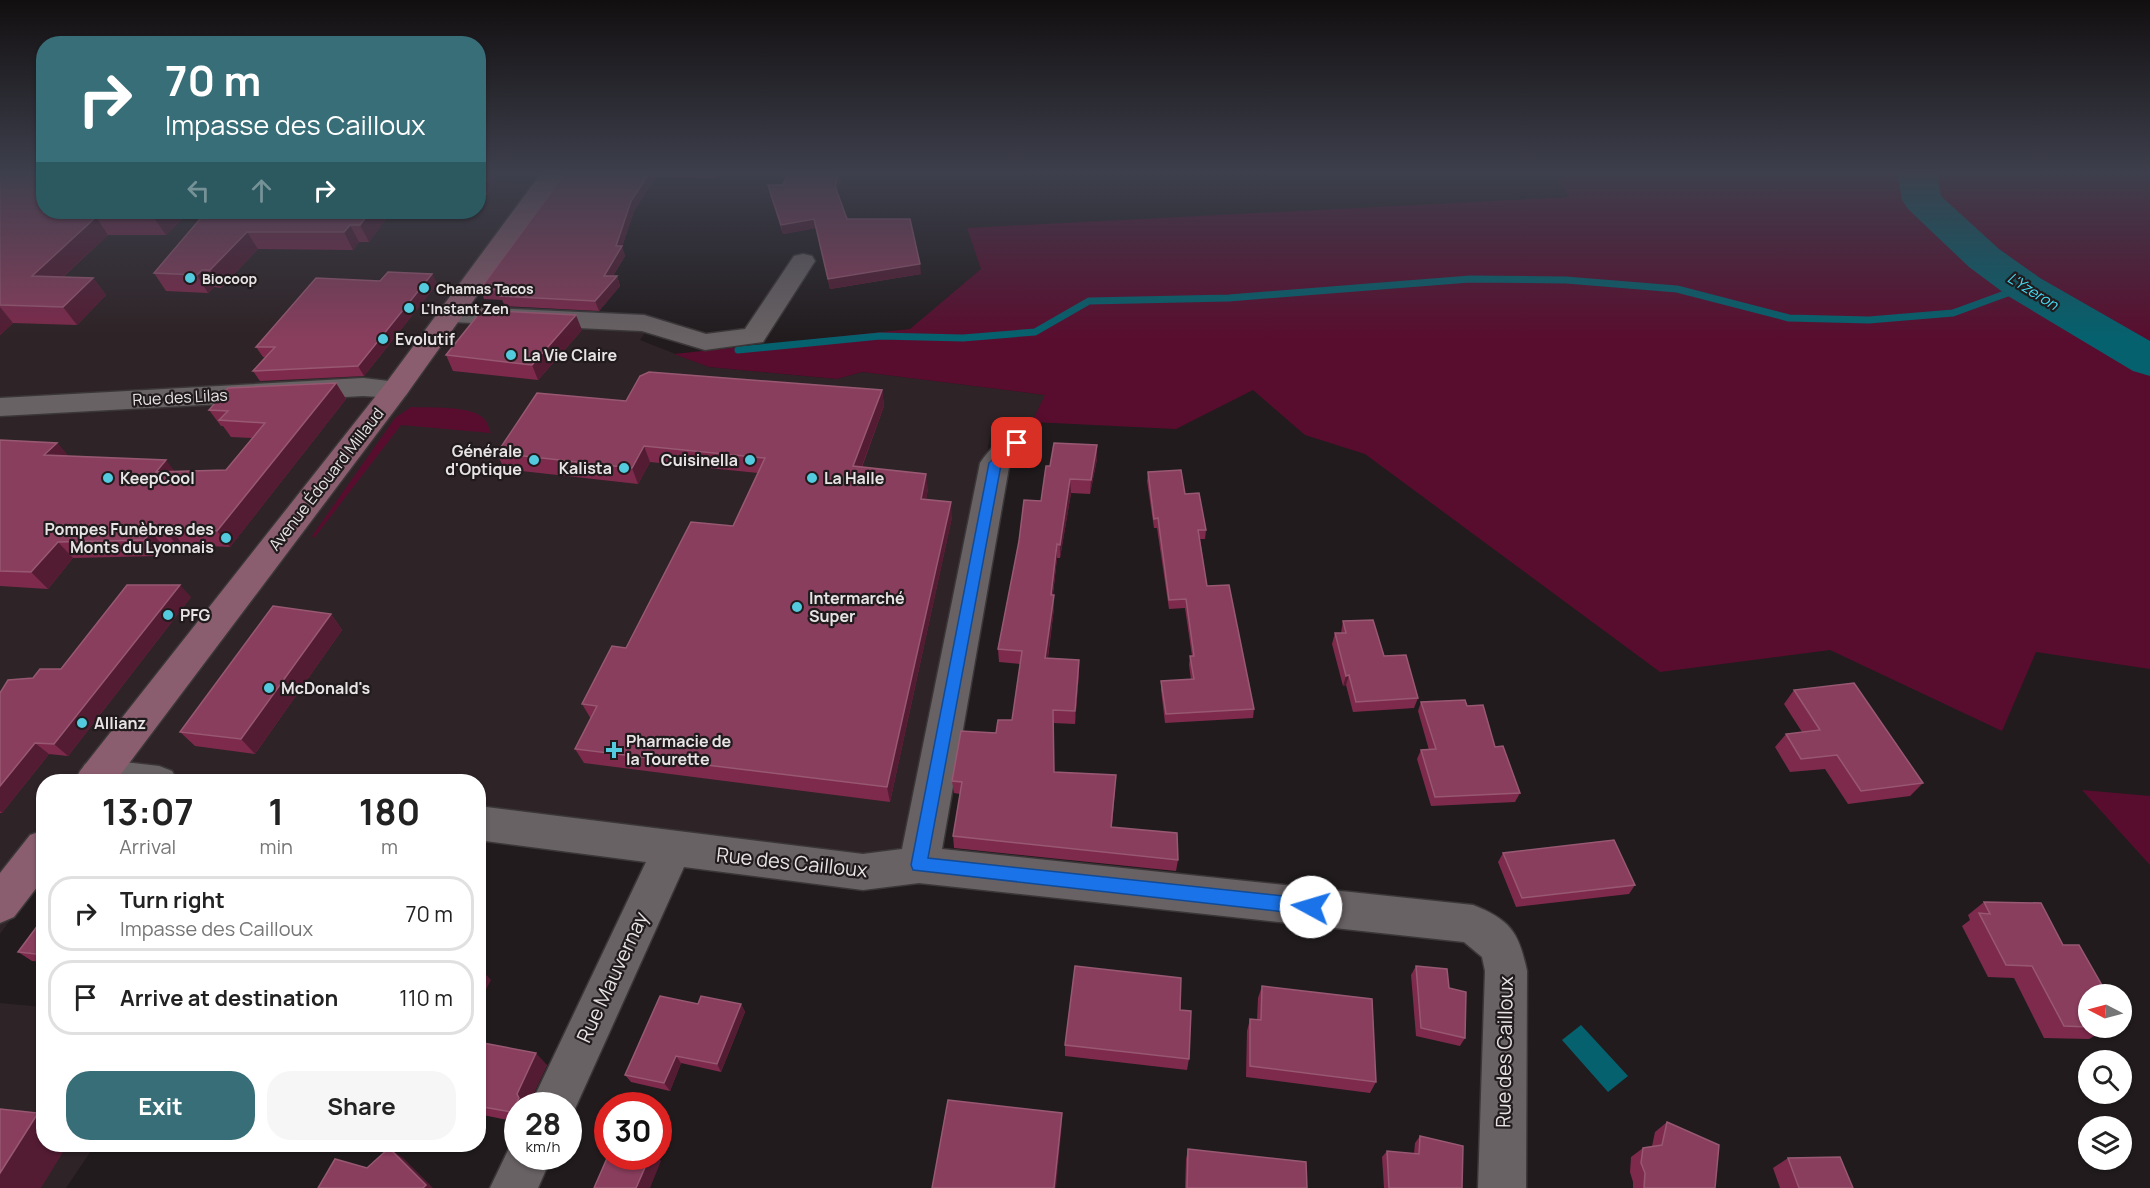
<!DOCTYPE html>
<html lang="en">
<head>
<meta charset="utf-8">
<style>
  body { margin:0; font-family:Manrope,sans-serif; background:#f6f6f6; color:#222; height:100vh; display:flex; flex-direction:column; font-size:22px; white-space:nowrap }
  * { box-sizing:border-box; margin:0 }
  p { font-size:20px; color:#767676 }
  .icon { flex:none; width:33px; height:33px; fill:none; stroke:currentColor; stroke-width:2; stroke-linecap:round; stroke-linejoin:round }
  .map { position:relative; flex:1; overflow:hidden }
  .drawer { position:absolute; left:36px; top:774px; width:450px; height:378px; display:flex; flex-direction:column; background:#fff; border-radius:24px; box-shadow:0 2px 4px #0004 }
  .drawer>* { flex:none }
  .top-card { position:absolute; left:36px; top:36px; width:450px; height:183px; border-radius:24px; box-shadow:0 2px 4px #0004; background:#386e77; color:#fff; overflow:hidden }
  .needle { width:39px; rotate:276deg }
  .controls { position:absolute; left:2078px; top:984px; display:grid; gap:12px }
  .controls a { display:grid; place-items:center; width:54px; height:54px; border-radius:50%; background:#fff; box-shadow:0 2px 4px #0004; font-size:30px }
  .speed { position:absolute; left:504px; top:1092px; display:flex; gap:12px; font-size:30px; font-weight:700; text-align:center }
  .speed>* { display:grid; place-content:center; width:78px; height:78px; border-radius:50%; background:#fff; box-shadow:0 2px 4px #0004; line-height:1 }
  .speed small { font-size:15px; font-weight:400 }
  .speed .limit { border:9px solid #d22; background:#fff; color:#111 }
  .pin { position:absolute; display:grid; place-items:center; width:51px; height:51px; color:#fff; margin:-26px; border-radius:12px; box-shadow:0 3px 9px #0006 }
  .me { position:absolute; width:66px; margin:-33px; rotate:276deg; stroke-linejoin:round; filter:drop-shadow(0 0 4px #0008) }
  .turn { display:flex; align-items:center; gap:21px; height:126px; padding:0 30px; font-size:27px }
  .turn .icon { width:78px; height:78px; stroke-width:2.5 }
  .turn b { display:block; font-size:42px; line-height:51px }
  .lanes { display:flex; align-items:center; height:57px; padding:0 30px; background:#0003; justify-content:center; gap:30px; direction:ltr }
  .lanes .off { opacity:.35 }
  .eta { display:flex; justify-content:space-evenly; align-items:center; height:102px; text-align:center }
  .eta b { font-size:36px; font-weight:700; line-height:42px }
  .button { display:flex; gap:12px; margin-top:auto; padding:12px 30px }
  .button a { flex:1; height:69px; border-radius:24px; background:#386e77; color:#fff; font-size:24px; font-weight:700; line-height:69px; text-align:center }
  .button a+a { background:#f6f6f6; color:#222 }
  ul { padding:0; list-style:none }
  li { display:flex; align-items:center; gap:18px; height:75px; margin:0 12px 9px; padding:0 18px; border:3px solid #e0e0e0; border-radius:24px }
  li div { flex:1 }
  li b { display:block; font-size:22px }
  li em { font-style:normal }
  .map>svg:first-child { display:block }
  .built { fill:#2e2326 }
  .green { fill:#590d2e }
  .water { fill:#05616e }
  .lines { fill:none; stroke-linecap:round; stroke-linejoin:round }
  .stream { stroke:#05616e; stroke-width:7 }
  .river { fill:#05616e; fill-rule:evenodd }
  .street-casing { stroke:#3b3738; stroke-width:3 }
  .secondary-casing { stroke:#3b3738; stroke-width:3 }
  .street { fill:#696264; fill-rule:evenodd }
  .secondary { fill:#8a5e6e; fill-rule:evenodd }
  .wall { fill:#7e2a4c }
  .shaded-wall { fill:#541c33 }
  .building { fill:#893e5d; stroke:#985872; stroke-width:1.5 }
  .route { fill:#1a73e8; stroke:#114b97; stroke-width:1.5 }
  .poi-dot { fill:#54cade; stroke:#211b1d; stroke-width:2 }
  .labels { text-anchor:middle; dominant-baseline:central; stroke-width:4.5; stroke-linejoin:round; paint-order:stroke }
  .far-poi-label { font-size:14px; font-weight:bold; fill:#e8e4e5; stroke:#211b1d; text-anchor:start }
  .far-water-label { font-size:15px; font-style:italic; fill:#45dbf3; stroke:#211b1d }
  .poi-label { font-size:16px; font-weight:bold; fill:#e8e4e5; stroke:#211b1d; text-anchor:start }
  .street-label { font-size:16px; fill:#e8e4e5; stroke:#211b1d }
  .near-street-label { font-size:20px; fill:#e8e4e5; stroke:#211b1d }
</style>
</head>
<body>
<div class="map">
<svg width="2150" height="1188" viewBox="0 0 2150 1188">
  <rect width="100%" height="100%" fill="#211b1d"/>
  <!-- built -->
  <g class="built">
    <path d="M0,172L44,212H478L479,172H545L440,316L648,328L640,340L709,367L837,379L862,372L1046,395L1032,422L993,421L910,860L479,812L478,782H208L121,771L113,781L44,782L43,875L0,934Z"/>
    <path d="M0,1003L43,1007L44,1144L95,1145L66,1188H0Z"/>
  </g>
  <!-- green -->
  <g class="green">
    <path d="M1555,172H2150V669L2036,652L2002,731L1830,650L1660,672L1365,454L1305,435L1253,390L1176,429L1032,422L1045,395L862,372L837,379L709,367L674,354L910,329L981,269L967,228L1569,197Z"/>
    <path d="M411,407C427,408 475,405 485,420C488,423 489,429 491,433L401,425L314,538L312,536L395,418Z"/>
    <path d="M2082,790L2150,796V865Z"/>
  </g>
  <!-- water -->
  <path class="water" d="M1581,1025L1628,1076L1608,1092L1562,1040Z"/>
  <g class="lines">
    <!-- stream -->
    <path class="stream" d="M738,350L880,336L963,338L1035,332L1089,301L1229,298L1470,279L1566,280L1677,289L1789,318L1869,320L1953,313L2024,287"/>
    <!-- river -->
    <path class="river" d="M1897,172H1937L1941,196L1999,249L2040,278L2150,341V376L2133,371L2008,296L1969,267L1908,209L1902,200Z"/>
    <defs>
      <g id="street">
        <path d="M803,254L812,256L815,261L763,342L705,350L642,331L452,322L443,320L439,314L443,308L452,306L644,315L706,334L745,329L794,256Z"/>
        <path d="M363,378L406,383L410,389L406,395L396,398L363,396L0,416V398Z"/>
        <path d="M1017,433L1027,436L1032,443L1009,467L942,849L1473,905C1511,920 1519,933 1527,971L1526,1188H1478L1485,971L1482,957L1464,942L919,883L863,890L684,867L569,1122L568,1106H530L646,862L478,840V806L863,854L902,849L980,463C988,450 1002,437 1017,433Z"/>
        <path d="M98,759L159,766L172,771L178,782H82L79,775L85,764Z"/>
        <path d="M518,1137V1156H552L538,1188H490L513,1140Z"/>
      </g>
      <g id="secondary">
        <path d="M542,172H565L406,395L115,782H74L80,771L386,383Z"/>
        <path d="M44,830V878L14,917L0,923V873L30,835Z"/>
      </g>
    </defs>
    <!-- street casing -->
    <use href="#street" class="street-casing"/>
    <!-- secondary casing -->
    <use href="#secondary" class="secondary-casing"/>
    <!-- street -->
    <use href="#street" class="street"/>
    <!-- secondary -->
    <use href="#secondary" class="secondary"/>
  </g>
  <!-- wall -->
  <g class="wall">
    <path d="M0,172L189,212L166,235H108L63,277L93,278L106,295L77,325L13,323L0,335Z"/>
    <path d="M478,172H499L488,195H478Z"/>
    <path d="M566,172H718L716,178L656,177L634,211L622,247L625,256L613,276H617L620,286L599,311L505,306L502,300L484,299L480,289Z"/>
    <path d="M788,172H843L837,193L847,219L921,274L830,289L816,228L783,234L770,195L768,185H783Z"/>
    <path d="M206,212H391L369,242H359L353,250L258,249L221,288L214,287L208,293L166,291L154,273Z"/>
    <path d="M432,274L437,284L364,376L260,381L253,371L266,357H263L256,347L380,281Z"/>
    <path d="M582,330L538,380L453,371L446,355Z"/>
    <path d="M336,383L346,399L230,547L183,545L180,549L165,548L159,556L73,558L48,589L0,586V440L57,443L68,456L175,471L226,470L252,438L231,437L223,426H221L209,410Z"/>
    <path d="M882,390L884,406L862,467L928,489L926,499L952,517L890,802L584,763L575,749L591,719L582,704L626,648L733,526L758,473L650,462L638,484L504,469L497,453L626,401Z"/>
    <path d="M1097,459L1090,494L1071,493L1060,558H1057L1053,595H1054V608L1048,658L1079,660V673L1075,724L1053,723L1054,772L1116,775L1112,827L1178,860L1176,871L954,848L953,836L960,794L954,793L952,781L996,733L1012,720L1020,664L999,662L998,649L1041,501L1050,466Z"/>
    <path d="M1148,472L1185,494L1206,530L1205,539H1200L1207,586L1254,709L1253,718L1165,723L1161,690V681L1191,679L1189,665L1190,656H1192L1185,608L1169,609L1157,528H1154L1147,481Z"/>
    <path d="M191,597L68,756L49,754L2,813H0V693L33,678L61,669Z"/>
    <path d="M331,614L342,630L255,754L195,746L180,732Z"/>
    <path d="M1343,621L1384,656L1418,698L1414,708L1353,712L1346,685L1343,686L1332,644L1335,633H1341Z"/>
    <path d="M1794,690L1923,783L1910,796L1848,804L1825,769L1790,772L1775,747L1786,734L1802,732L1784,704Z"/>
    <path d="M1421,702L1467,706L1495,747L1520,793L1515,802L1431,806L1417,759L1421,750H1429L1418,711Z"/>
    <path d="M1503,853L1635,885L1629,894L1516,907L1498,862Z"/>
    <path d="M1984,902L2088,994V1028H2109L2089,1039L2044,1038L2014,978L1988,977L1962,926L1970,920L1968,915Z"/>
    <path d="M44,917V962L32,961L18,952Z"/>
    <path d="M1416,966L1449,988L1465,1038L1460,1046L1416,1036L1411,975Z"/>
    <path d="M1262,986L1376,1082L1370,1093L1246,1077L1247,1031L1250,1019L1257,1020L1258,998Z"/>
    <path d="M698,1004H741L745,1012L721,1072L681,1063L670,1091L631,1082L625,1075Z"/>
    <path d="M1180,1010L1189,1059L1187,1070L1065,1056V1045Z"/>
    <path d="M478,1042L547,1065L528,1105L518,1106V1122L478,1114Z"/>
    <path d="M1667,1122L1715,1188H1633V1182L1630,1172L1631,1157L1643,1148L1652,1146L1655,1132Z"/>
    <path d="M1420,1136L1462,1188H1384L1382,1157L1387,1151L1414,1154L1415,1143Z"/>
    <path d="M1188,1149L1307,1188H1185L1186,1159Z"/>
    <path d="M1788,1158L1853,1188H1780L1773,1168Z"/>
  </g>
  <!-- shaded-wall -->
  <g class="shaded-wall">
    <path d="M491,172H499L488,195L484,185Z"/>
    <path d="M650,172H655L656,177L634,211L622,247L625,256L607,285L604,276L616,246L631,201Z"/>
    <path d="M714,172H718L716,178Z"/>
    <path d="M839,172H843L836,196L835,186Z"/>
    <path d="M160,212H189L166,235L154,218Z"/>
    <path d="M370,212H391L369,242L360,225Z"/>
    <path d="M96,217L108,235L45,293L32,276Z"/>
    <path d="M814,219L816,228L783,234L781,225Z"/>
    <path d="M350,225L359,242L353,250L344,232Z"/>
    <path d="M247,232L258,249L221,288L210,270Z"/>
    <path d="M920,264L921,274L830,289L828,279Z"/>
    <path d="M202,270L214,287L208,293L197,275Z"/>
    <path d="M432,274L437,284L364,376L358,366Z"/>
    <path d="M617,276L620,286L599,311L595,301Z"/>
    <path d="M93,278L106,295L77,325L63,307Z"/>
    <path d="M0,307L13,323L0,335Z"/>
    <path d="M576,315L582,330L538,380L532,365Z"/>
    <path d="M336,383L346,399L230,547L217,531Z"/>
    <path d="M882,390L884,406L856,482L853,466Z"/>
    <path d="M57,443L71,459L44,455Z"/>
    <path d="M1097,445V459L1090,494L1091,480Z"/>
    <path d="M644,446L650,462L638,484L632,468Z"/>
    <path d="M166,460L179,477L156,472Z"/>
    <path d="M926,474L928,489L923,515L921,499Z"/>
    <path d="M1070,479L1071,493L1060,558V545Z"/>
    <path d="M951,502L952,517L890,802L887,787Z"/>
    <path d="M170,528L183,545L180,549L167,533Z"/>
    <path d="M151,532L165,548L159,556L144,540Z"/>
    <path d="M58,542L73,558L48,589L31,572Z"/>
    <path d="M1057,544V558L1051,608V595Z"/>
    <path d="M180,585L191,597L68,756L54,744Z"/>
    <path d="M1054,595V608L1046,671L1045,658Z"/>
    <path d="M331,614L342,630L255,754L241,739Z"/>
    <path d="M1079,660V673L1075,724V711Z"/>
    <path d="M1349,675L1346,685L1343,686L1346,676Z"/>
    <path d="M35,743L49,754L2,813L0,811V786Z"/>
    <path d="M479,967L491,980L478,1004V969Z"/>
    <path d="M741,1004L745,1012L721,1072L717,1064Z"/>
    <path d="M536,1053L547,1065L528,1106H518V1117L512,1112L517,1094Z"/>
    <path d="M676,1056L681,1063L670,1091L664,1083Z"/>
    <path d="M38,1113L44,1116V1144H68L41,1188H0V1173Z"/>
    <path d="M1062,1113V1124L1056,1188H1054Z"/>
    <path d="M389,1148L403,1158L433,1188H423Z"/>
    <path d="M650,1156H657L661,1161L650,1188H636Z"/>
  </g>
  <!-- building -->
  <g class="building">
    <path d="M0,172H44V212H160L154,218L96,217L32,276L93,278L63,307L0,305Z"/>
    <path d="M478,172H491L484,185H478Z"/>
    <path d="M566,172H650L631,201L616,246H622L604,276H617L595,301L500,296L505,290L480,289Z"/>
    <path d="M788,172H839L835,186L847,219H910L920,264L828,279L814,219L781,225L768,185H783Z"/>
    <path d="M206,212H370L360,225H350L344,232H247L210,270H202L197,275L154,273Z"/>
    <path d="M388,272L432,274L358,366L253,371L275,347H256L316,278L380,281Z"/>
    <path d="M482,310L576,315L532,365L446,355Z"/>
    <path d="M649,372L882,390L853,466L926,474L921,499L951,502L887,787L575,749L597,706L582,704L612,646L626,648L691,522L733,526L765,458L644,446L632,468L497,453L537,393L626,401L640,376Z"/>
    <path d="M336,383L217,531L170,528L167,533L151,532L144,540L58,542L31,572L0,571V440L57,443L44,455L166,460L156,472L226,470L265,423L219,420L228,411L209,410L228,388Z"/>
    <path d="M1054,443L1097,445L1091,480L1070,479L1060,545L1057,544L1051,595H1054L1045,658L1079,660L1075,711L1053,710L1054,772L1116,775L1111,827L1177,833L1178,860L953,836L962,782L952,781L961,731L996,733L998,720H1012L1022,651L998,649L1019,541L1024,500L1041,501L1046,466H1050Z"/>
    <path d="M1181,470L1185,494L1199,493L1206,530H1198L1207,586L1229,585L1254,709L1166,714L1161,681L1194,679L1190,656H1194L1186,599L1169,600L1158,518L1154,519L1148,472Z"/>
    <path d="M127,585H180L54,744L35,743L0,786V693L8,680L33,678L40,669H61Z"/>
    <path d="M273,606L331,614L241,739L180,732Z"/>
    <path d="M1373,620L1384,656L1406,655L1418,698L1356,702L1349,675L1346,676L1335,633H1346L1343,621Z"/>
    <path d="M1854,683L1923,783L1861,791L1837,755L1801,759L1786,734L1820,730L1794,690Z"/>
    <path d="M1465,700L1467,706L1483,705L1495,747L1503,746L1520,793L1435,797L1421,750L1436,749L1421,702Z"/>
    <path d="M1614,840L1635,885L1522,898L1503,853Z"/>
    <path d="M1984,902L2041,903L2063,945H2079L2107,994H2088V1027L2064,1026L2032,966L2006,965L1979,913L1990,914Z"/>
    <path d="M44,917V955L18,952Z"/>
    <path d="M1075,966L1181,978L1180,1010L1191,1011L1189,1059L1065,1045Z"/>
    <path d="M1416,966L1447,969L1449,988L1466,992L1465,1038L1421,1028Z"/>
    <path d="M1262,986L1372,999L1376,1082L1250,1066V1019L1261,1020Z"/>
    <path d="M660,996L698,1004L701,996L741,1004L717,1064L676,1056L664,1083L625,1075Z"/>
    <path d="M478,1042L536,1053L517,1094L519,1098L512,1112L478,1106Z"/>
    <path d="M948,1100L1062,1113L1054,1188H932Z"/>
    <path d="M0,1109L38,1113L0,1173Z"/>
    <path d="M1667,1122L1719,1145L1715,1188H1644L1645,1173L1641,1163L1643,1148L1662,1145Z"/>
    <path d="M1420,1136L1463,1146L1462,1188H1389L1387,1151L1419,1154Z"/>
    <path d="M389,1148L426,1185L423,1188H318L335,1159L367,1168Z"/>
    <path d="M1188,1149L1306,1162L1307,1188H1187Z"/>
    <path d="M608,1156H650L636,1188H594Z"/>
    <path d="M1840,1157L1853,1188H1799L1788,1158Z"/>
  </g>
  <!-- sky -->
  <linearGradient id="sky" x2="0" y2="1"><stop stop-color="#120f10"/><stop offset="0.51" stop-color="#3d3f4c"/><stop offset="1" stop-color="#3d3f4c" stop-opacity="0"/></linearGradient>
  <rect width="2150" height="339" fill="url(#sky)"/>
  <!-- route -->
  <path class="route" d="M1017,439L1023,443L1001,465L928,858L1311,899L1317,901L1319,907L1317,912L1311,915L913,870L911,865L989,463L1012,440Z"/>
  <!-- markers -->
  <g class="poi-dot">
    <circle cx="190" cy="278" r="6"/>
    <circle cx="424" cy="288" r="6"/>
    <circle cx="409" cy="308" r="6"/>
    <circle cx="383" cy="339" r="6"/>
    <circle cx="511" cy="355" r="6"/>
    <circle cx="534" cy="460" r="6"/>
    <circle cx="750" cy="460" r="6"/>
    <circle cx="624" cy="468" r="6"/>
    <circle cx="108" cy="478" r="6"/>
    <circle cx="812" cy="478" r="6"/>
    <circle cx="226" cy="538" r="6"/>
    <circle cx="797" cy="607" r="6"/>
    <circle cx="168" cy="615" r="6"/>
    <circle cx="269" cy="688" r="6"/>
    <circle cx="82" cy="723" r="6"/>
    <path d="M611 741h6v6h6v6h-6v6h-6v-6h-6v-6h6z"/>
  </g>
  <g class="labels">
    <!-- far-poi labels -->
    <g class="far-poi-label">
      <text x="202" y="278">Biocoop</text>
      <text x="436" y="288">Chamas Tacos</text>
      <text x="421" y="308">L'Instant Zen</text>
    </g>
    <!-- far-water labels -->
    <g class="far-water-label">
      <text transform="translate(2033 291) rotate(32)">L'Yzeron</text>
    </g>
    <!-- poi labels -->
    <g class="poi-label">
      <text x="395" y="339">Evolutif</text>
      <text x="523" y="355">La Vie Claire</text>
      <text x="522" y="451" text-anchor="end">Générale<tspan x="522" dy="18">d'Optique</tspan></text>
      <text x="738" y="460" text-anchor="end">Cuisinella</text>
      <text x="612" y="468" text-anchor="end">Kalista</text>
      <text x="120" y="478">KeepCool</text>
      <text x="824" y="478">La Halle</text>
      <text x="214" y="529" text-anchor="end">Pompes Funèbres des<tspan x="214" dy="18">Monts du Lyonnais</tspan></text>
      <text x="809" y="598">Intermarché<tspan x="809" dy="18">Super</tspan></text>
      <text x="180" y="615">PFG</text>
      <text x="281" y="688">McDonald's</text>
      <text x="94" y="723">Allianz</text>
      <text x="626" y="741">Pharmacie de<tspan x="626" dy="18">la Tourette</tspan></text>
    </g>
    <!-- street labels -->
    <g class="street-label">
      <text transform="translate(180 397) rotate(-3)">Rue des Lilas</text>
      <text transform="translate(326 479) rotate(-52)">Avenue Édouard Millaud</text>
    </g>
    <!-- near-street labels -->
    <g class="near-street-label">
      <text transform="translate(792 862) rotate(6)">Rue des Cailloux</text>
      <text transform="translate(612 977) rotate(-65)">Rue Mauvernay</text>
      <text transform="translate(1504 1052) rotate(-89)">Rue des Cailloux</text>
    </g>
  </g>
</svg>
<div class="controls">
<a><svg class="needle" viewBox="-14 -14 28 28"><path d="M0-13l5 13h-10z" fill="#e53935"/><path d="M0 13l5-13h-10z" fill="#767676"/></svg></a>
<a><svg class="icon" aria-label="search" viewBox="0 0 24 24"><circle cx="10" cy="10" r="6"/><path d="M15 15l6 6"/></svg></a>
<a><svg class="icon" aria-label="layers" viewBox="0 0 24 24"><path d="M12 4l9 5-9 5-9-5zM3 14l9 5 9-5"/></svg></a>
</div>
<div class="speed"><div>28<small>km/h</small></div><div class="limit">30</div></div>
<div class="pin" style="left:1017px;top:443px;background:#d93025"><svg class="icon" aria-label="arrive" viewBox="0 0 24 24"><path d="M6 21V4h12l-3 4 3 4H6"/></svg></div>
<svg class="me" style="left:1311px;top:907px" viewBox="-20 -20 40 40"><circle r="19" fill="#fff"/><path d="M0-13L10 11 0 6-10 11z" fill="#1a73e8"/></svg>
<div class="top-card">
<div class="turn"><svg class="icon" aria-label="right" viewBox="0 0 24 24"><path d="M7 20v-9h11M14 6l5 5-5 5"/></svg><div><b>70 m</b>Impasse des Cailloux</div></div>
<div class="lanes"><svg class="icon off" aria-label="left" viewBox="0 0 24 24"><path d="M17 20v-9H6M10 6l-5 5 5 5"/></svg><svg class="icon off" aria-label="ahead" viewBox="0 0 24 24"><path d="M12 20V5M6 11l6-6 6 6"/></svg><svg class="icon" aria-label="right" viewBox="0 0 24 24"><path d="M7 20v-9h11M14 6l5 5-5 5"/></svg></div>
</div>
<section class="drawer">
<div class="eta">
<div><b>13:07</b><p>Arrival</p></div>
<div><b>1</b><p>min</p></div>
<div><b>180</b><p>m</p></div>
</div>
<ul>
<li><svg class="icon" aria-label="right" viewBox="0 0 24 24"><path d="M7 20v-9h11M14 6l5 5-5 5"/></svg><div><b>Turn right</b><p>Impasse des Cailloux</p></div><em>70 m</em></li>
<li><svg class="icon" aria-label="arrive" viewBox="0 0 24 24"><path d="M6 21V4h12l-3 4 3 4H6"/></svg><div><b>Arrive at destination</b></div><em>110 m</em></li>
</ul>
<div class="button"><a>Exit</a><a>Share</a></div>
</section>
</div>
</body>
</html>
